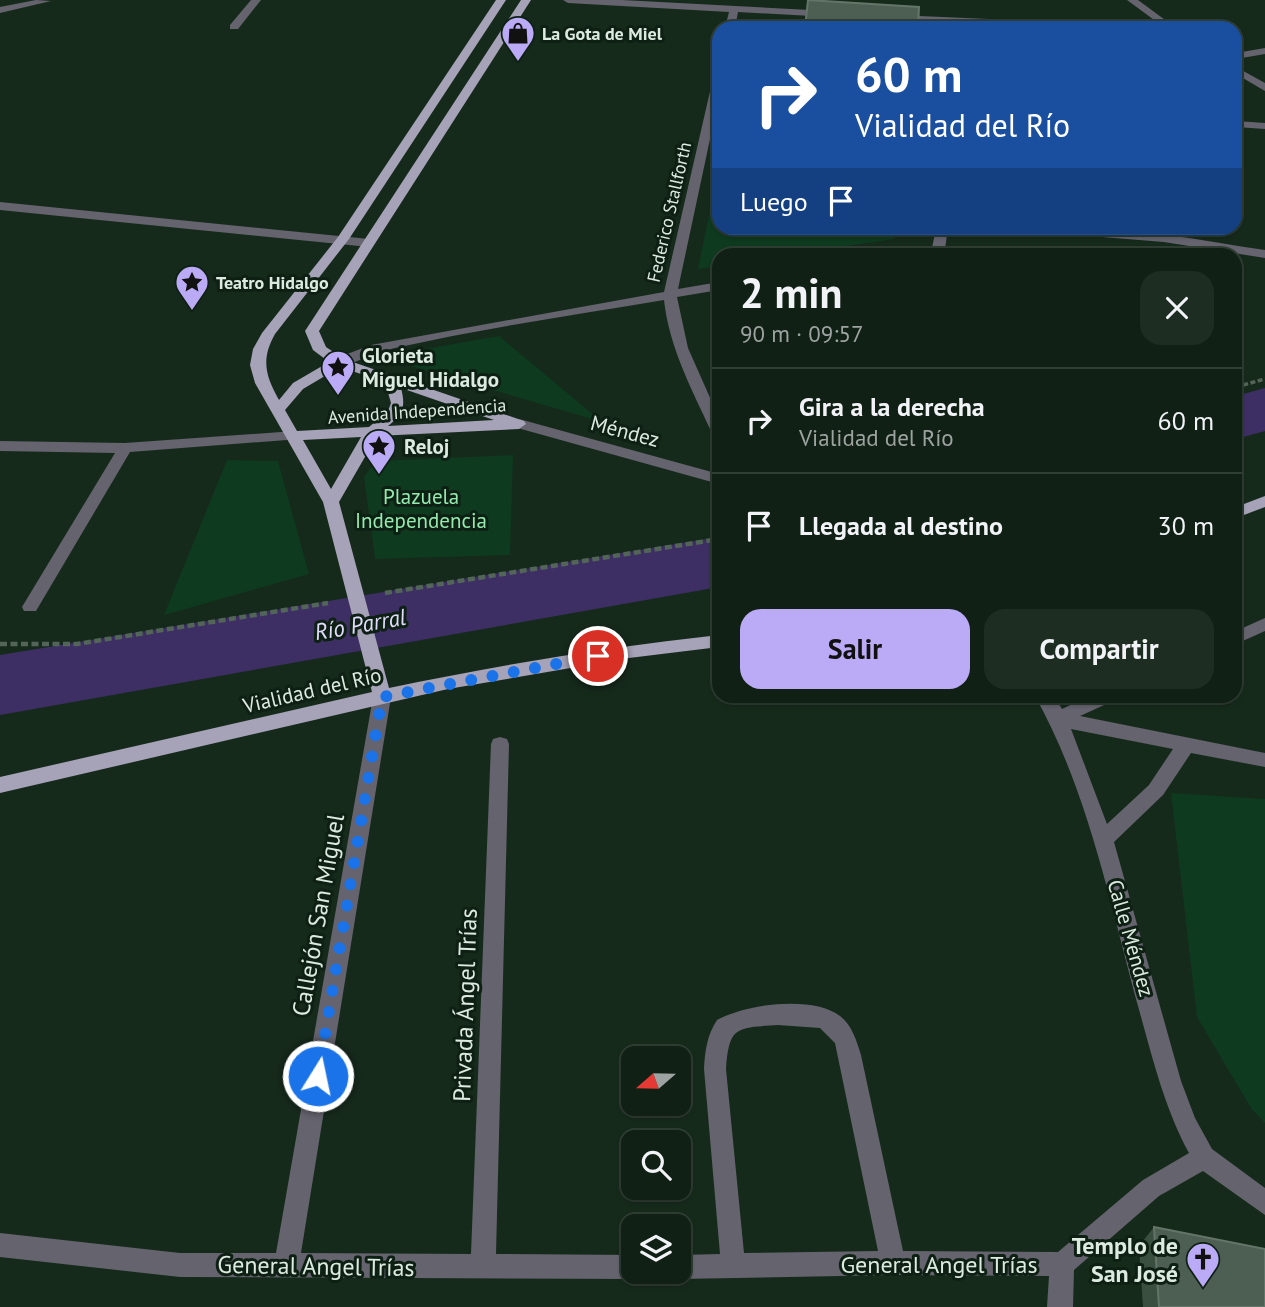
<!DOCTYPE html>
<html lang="es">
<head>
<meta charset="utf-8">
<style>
  body { margin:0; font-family:"PT Sans",sans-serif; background:#1e2d22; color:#f1f3f6; height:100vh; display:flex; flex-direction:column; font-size:26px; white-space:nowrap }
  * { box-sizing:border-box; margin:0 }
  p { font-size:23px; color:#9ca3a0 }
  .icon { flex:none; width:38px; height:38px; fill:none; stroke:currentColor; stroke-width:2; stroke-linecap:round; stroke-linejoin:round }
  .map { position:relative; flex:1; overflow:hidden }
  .panel { position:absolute; left:712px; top:248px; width:530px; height:455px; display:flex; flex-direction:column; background:#102015; border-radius:21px; box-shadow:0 2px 5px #0004,0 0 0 2px #303e34 }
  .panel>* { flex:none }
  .top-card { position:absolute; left:712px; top:21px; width:530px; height:214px; border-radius:21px; box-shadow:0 2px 5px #0004,0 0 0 2px #303e34; background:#1a4fa0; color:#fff; overflow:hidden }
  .needle { width:46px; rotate:250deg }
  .buttons { position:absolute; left:621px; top:1046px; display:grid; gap:14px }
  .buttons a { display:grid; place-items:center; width:70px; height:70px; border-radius:14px; background:#102015; box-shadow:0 2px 5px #0004,0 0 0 2px #303e34; font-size:35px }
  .pin { position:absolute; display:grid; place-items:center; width:60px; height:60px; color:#fff; margin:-30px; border:4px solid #fff; border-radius:50%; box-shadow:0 2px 7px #0007 }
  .me { position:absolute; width:77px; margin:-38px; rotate:10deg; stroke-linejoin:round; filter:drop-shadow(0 0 5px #0008) }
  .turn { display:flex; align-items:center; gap:24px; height:147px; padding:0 28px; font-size:32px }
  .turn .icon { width:91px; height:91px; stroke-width:2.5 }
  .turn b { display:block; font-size:49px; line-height:60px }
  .then { display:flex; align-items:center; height:66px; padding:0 28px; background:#0003; gap:14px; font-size:26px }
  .round { display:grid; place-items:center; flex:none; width:74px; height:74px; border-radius:21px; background:#1e2d22 }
  .summary { display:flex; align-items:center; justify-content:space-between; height:119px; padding:0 28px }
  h1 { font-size:42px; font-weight:700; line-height:52px }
  .action { display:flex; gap:14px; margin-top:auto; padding:14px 28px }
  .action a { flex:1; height:80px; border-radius:21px; background:#bbaaf6; color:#111; font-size:28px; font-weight:700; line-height:80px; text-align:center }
  .action a+a { background:#1e2d22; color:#f1f3f6 }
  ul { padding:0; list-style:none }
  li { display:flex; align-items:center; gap:21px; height:105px; padding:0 28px; border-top:2px solid #303e34 }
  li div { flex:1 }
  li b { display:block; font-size:26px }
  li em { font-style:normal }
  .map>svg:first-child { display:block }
  .green { fill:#0e3a1f }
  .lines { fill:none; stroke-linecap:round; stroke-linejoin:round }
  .river { fill:#3d2f63; fill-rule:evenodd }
  .path-far1 { stroke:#536558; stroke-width:3.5; stroke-dasharray:5 2.5; stroke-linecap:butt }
  .path { stroke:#536558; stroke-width:4.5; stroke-dasharray:7 3.5; stroke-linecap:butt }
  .minor { fill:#65636e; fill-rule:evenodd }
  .major { fill:#a6a2b7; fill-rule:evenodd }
  .wall { fill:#3b4f41 }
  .building { fill:#4d5f52; stroke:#637568; stroke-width:2 }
  .route { stroke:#1a73e8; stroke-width:12; stroke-dasharray:0 21.6 }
  .labels { text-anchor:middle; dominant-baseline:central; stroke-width:6; stroke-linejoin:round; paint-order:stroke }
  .far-poi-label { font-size:18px; font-weight:bold; fill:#ddeae0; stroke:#0d2013; text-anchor:start }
  .far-street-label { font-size:18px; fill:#ddeae0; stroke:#0d2013 }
  .poi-label { font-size:21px; font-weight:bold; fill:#ddeae0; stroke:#0d2013; text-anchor:start }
  .street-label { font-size:21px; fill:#ddeae0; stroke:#0d2013 }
  .park-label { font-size:21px; fill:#94eaae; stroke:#0d2013 }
  .water-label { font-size:23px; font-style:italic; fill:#e1dbfd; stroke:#0d2013 }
  .near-street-label { font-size:24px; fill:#ddeae0; stroke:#0d2013 }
  .near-poi-label { font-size:24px; font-weight:bold; fill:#ddeae0; stroke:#0d2013; text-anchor:end }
</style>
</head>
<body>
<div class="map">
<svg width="1265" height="1307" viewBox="0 0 1265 1307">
  <rect width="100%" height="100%" fill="#162a1c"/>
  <!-- green -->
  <g class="green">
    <path d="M719,166V228H895L894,239L786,255L719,256V266L698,269Z"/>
    <path d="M499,336L602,422L380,357Z"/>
    <path d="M513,455L510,555L375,559L364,477L376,461Z"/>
    <path d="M227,460L278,461L309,574L164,615Z"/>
    <path d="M1171,793L1265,799V1123L1251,1108L1197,1017Z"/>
  </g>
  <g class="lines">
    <!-- river -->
    <g class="river">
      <path d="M1265,388V431L1236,439V396Z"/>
      <path d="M719,537V587L0,715V655Z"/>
    </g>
    <!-- path-far1 -->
    <path class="path-far1" d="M1236,387L1265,379"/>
    <!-- path -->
    <g class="path">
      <path d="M385,593L719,539"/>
      <path d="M0,644H77L328,603"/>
    </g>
    <!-- minor -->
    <g class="minor">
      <path d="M36,0L51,1L0,13V7Z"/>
      <path d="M251,0H261L238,29H230V25Z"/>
      <path d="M563,0H622L830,11L835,14L830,17L738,12L735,28H725L729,12L568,3Z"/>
      <path d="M1127,0H1138L1176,28H1165Z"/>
      <path d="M896,15L1126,25L1131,28H1057L893,20V16Z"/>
      <path d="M1265,48V54L1236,59V53Z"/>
      <path d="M1236,67L1265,83V91L1236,74Z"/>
      <path d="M719,71V97L678,289L719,282V290L677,297L688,348L719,418V438L712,433C692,390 669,347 664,300C574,315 484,328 395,348C380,351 347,368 334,365V359L371,345L664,292L714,74Z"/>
      <path d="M1236,121L1265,123V129L1236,127Z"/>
      <path d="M0,202L369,239L375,243L369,247L0,210Z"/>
      <path d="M936,228H948L945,249L967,256H902L932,248Z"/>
      <path d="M1034,228C1108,221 1191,239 1265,250V258L1164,242L1040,232Z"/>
      <path d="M519,419L719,474V484L514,427L512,424L514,421Z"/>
      <path d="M295,431L300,433L302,436L300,439L130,452L36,611H24L22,607L115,453L0,451V441L125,443Z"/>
      <path d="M1265,618V631L1236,644V631Z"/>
      <path d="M382,690L388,692L391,697L301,1253L471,1254L491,744L493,739L500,737L507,739L509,744L496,1254L634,1255V1272H644L643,1276L634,1279L180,1277L0,1257V1233L180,1253H276L373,697L376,692Z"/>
      <path d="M1035,696H1054L1062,709L1089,696H1116L1113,701L1080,716L1265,753V767L1191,753L1163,795L1114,842L1181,1081L1195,1118L1212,1149L1265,1188V1215L1203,1171L1159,1196L1074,1270L1073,1307H1047L1049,1276L893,1275L679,1279L670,1276L669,1272H679V1255L720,1254L704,1069C705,1051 707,1035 717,1020C746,1004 813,995 840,1016C852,1025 857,1042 861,1055L903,1251L1058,1252L1143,1180L1189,1153C1164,1107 1152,1056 1138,1006C1110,903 1088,791 1035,696ZM1071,729L1173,749L1149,785L1107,824ZM778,1025L820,1028L835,1043L878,1251L744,1253L726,1069C729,1025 737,1028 778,1025Z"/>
    </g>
    <!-- major -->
    <g class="major">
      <path d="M496,0H506L349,239L275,334C261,359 265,375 279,400L293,383L329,362L313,350L305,331L521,0H531L319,331L326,347L344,359L524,421L526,424L519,429L377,436L339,502L389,688C498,665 608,647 719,635V647L629,658L448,689L0,793V777L372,692L323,502L255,383L250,365L253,349L262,333L338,237ZM340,367L385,382L391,403L388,411L369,427L297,431L285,410L303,389ZM401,388L494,420L388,426C403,414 406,407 401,388ZM361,437L331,489L303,440Z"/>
      <path d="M1265,496V507L1236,518V507Z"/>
    </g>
  </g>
  <!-- wall -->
  <path class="wall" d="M1154,1227L1265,1307H1143L1139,1246Z"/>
  <!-- building -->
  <g class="building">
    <path d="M808,0L919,7L918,28H805Z"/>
    <path d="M1154,1227L1265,1249V1307H1159Z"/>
  </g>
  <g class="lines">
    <!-- route -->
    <path class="route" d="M318,1076L382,697L598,656"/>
  </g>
  <!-- icons -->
  <defs>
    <symbol id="shop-pin" viewBox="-11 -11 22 30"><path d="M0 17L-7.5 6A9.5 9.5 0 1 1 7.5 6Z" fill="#bbaaf6" stroke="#0d2013"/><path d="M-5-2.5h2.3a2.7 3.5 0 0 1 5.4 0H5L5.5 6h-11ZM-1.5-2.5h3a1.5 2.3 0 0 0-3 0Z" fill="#111"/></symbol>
    <symbol id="sight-pin" viewBox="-11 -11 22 30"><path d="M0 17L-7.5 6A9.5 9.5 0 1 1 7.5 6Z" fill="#bbaaf6" stroke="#0d2013"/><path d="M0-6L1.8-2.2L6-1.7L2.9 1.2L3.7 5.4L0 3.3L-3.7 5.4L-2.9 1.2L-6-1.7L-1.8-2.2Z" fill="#111"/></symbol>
    <symbol id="church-pin" viewBox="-11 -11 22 30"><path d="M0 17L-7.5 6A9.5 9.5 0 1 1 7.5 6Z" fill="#bbaaf6" stroke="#0d2013"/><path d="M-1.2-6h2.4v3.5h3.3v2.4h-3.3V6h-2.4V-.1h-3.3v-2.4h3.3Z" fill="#111"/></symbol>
  </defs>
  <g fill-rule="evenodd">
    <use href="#shop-pin" x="499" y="14" width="38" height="52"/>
    <use href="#sight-pin" x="173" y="263" width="38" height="52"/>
    <use href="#sight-pin" x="319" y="348" width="38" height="52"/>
    <use href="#sight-pin" x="360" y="427" width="38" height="52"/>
    <use href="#church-pin" x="1184" y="1240" width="38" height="52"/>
  </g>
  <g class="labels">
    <!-- far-poi labels -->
    <g class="far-poi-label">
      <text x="542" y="33">La Gota de Miel</text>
      <text x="216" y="282">Teatro Hidalgo</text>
    </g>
    <!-- far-street labels -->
    <g class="far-street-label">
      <text transform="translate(669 212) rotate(-77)">Federico Stallforth</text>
      <text transform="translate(417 411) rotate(-4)">Avenida Independencia</text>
    </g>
    <!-- poi labels -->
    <g class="poi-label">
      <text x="362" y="355">Glorieta<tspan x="362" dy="24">Miguel Hidalgo</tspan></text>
      <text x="404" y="446">Reloj</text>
    </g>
    <!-- street labels -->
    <g class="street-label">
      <text transform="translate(625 431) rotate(15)">Méndez</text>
      <text transform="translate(312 690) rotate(-13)">Vialidad del Río</text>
      <text transform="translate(1131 938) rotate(74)">Calle Méndez</text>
    </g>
    <!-- park labels -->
    <g class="park-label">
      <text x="421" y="496">Plazuela<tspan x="421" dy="24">Independencia</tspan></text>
    </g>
    <!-- water labels -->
    <g class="water-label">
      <text transform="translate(360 624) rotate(-10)">Río Parral</text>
    </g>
    <!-- near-street labels -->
    <g class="near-street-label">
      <text transform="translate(318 915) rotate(-80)">Callejón San Miguel</text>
      <text transform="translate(465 1005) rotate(-88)">Privada Ángel Trías</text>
      <text x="939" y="1264">General Angel Trías</text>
      <text transform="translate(316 1266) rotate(1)">General Angel Trías</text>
    </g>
    <!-- near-poi labels -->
    <g class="near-poi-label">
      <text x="1178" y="1245">Templo de<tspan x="1178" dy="28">San José</tspan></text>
    </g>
  </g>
</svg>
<div class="buttons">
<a><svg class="needle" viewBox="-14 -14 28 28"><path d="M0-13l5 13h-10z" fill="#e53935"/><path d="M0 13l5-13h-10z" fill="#9ca3a0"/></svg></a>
<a><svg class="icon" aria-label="search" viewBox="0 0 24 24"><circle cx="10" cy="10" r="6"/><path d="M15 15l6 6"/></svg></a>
<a><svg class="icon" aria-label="layers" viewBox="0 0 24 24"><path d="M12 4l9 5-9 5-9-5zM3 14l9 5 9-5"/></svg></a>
</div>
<div class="pin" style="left:598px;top:656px;background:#d93025"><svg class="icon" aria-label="arrive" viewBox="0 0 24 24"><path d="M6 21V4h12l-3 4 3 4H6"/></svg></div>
<svg class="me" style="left:318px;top:1076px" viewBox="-20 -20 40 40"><circle r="17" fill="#1a73e8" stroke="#fff" stroke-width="3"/><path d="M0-11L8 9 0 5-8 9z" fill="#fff"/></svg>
<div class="top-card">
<div class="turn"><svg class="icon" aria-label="right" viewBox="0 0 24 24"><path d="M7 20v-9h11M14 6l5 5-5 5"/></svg><div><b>60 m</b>Vialidad del Río</div></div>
<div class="then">Luego<svg class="icon" aria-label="arrive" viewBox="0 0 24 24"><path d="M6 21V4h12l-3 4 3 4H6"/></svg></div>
</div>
<section class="panel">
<div class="summary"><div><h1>2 min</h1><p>90 m · 09:57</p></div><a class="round"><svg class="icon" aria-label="close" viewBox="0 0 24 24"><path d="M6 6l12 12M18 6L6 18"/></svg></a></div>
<ul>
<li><svg class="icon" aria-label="right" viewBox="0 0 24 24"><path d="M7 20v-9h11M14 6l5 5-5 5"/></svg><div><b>Gira a la derecha</b><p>Vialidad del Río</p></div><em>60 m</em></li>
<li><svg class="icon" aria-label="arrive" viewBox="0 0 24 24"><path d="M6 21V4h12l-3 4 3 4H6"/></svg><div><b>Llegada al destino</b></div><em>30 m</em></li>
</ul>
<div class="action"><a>Salir</a><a>Compartir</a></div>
</section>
</div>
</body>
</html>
